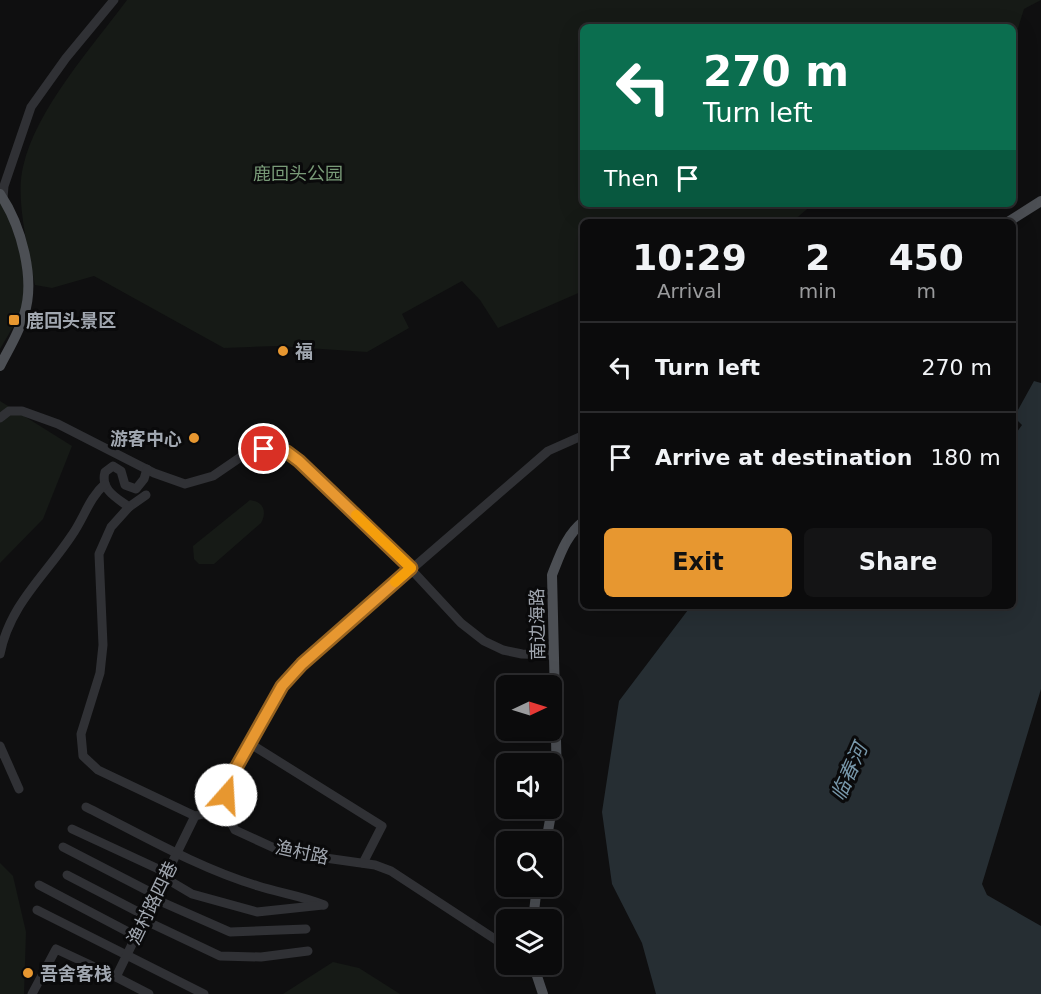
<!DOCTYPE html>
<html lang="en">
<head>
<meta charset="utf-8">
<style>
  body { margin:0; font-family:"DejaVu Sans","Noto Sans SC",sans-serif; background:#141415; color:#f1f3f6; height:100vh; display:flex; flex-direction:column; font-size:22px; white-space:nowrap }
  * { box-sizing:border-box; margin:0 }
  p { font-size:20px; color:#9a9b9d }
  .icon { flex:none; width:33px; height:33px; fill:none; stroke:currentColor; stroke-width:2; stroke-linecap:round; stroke-linejoin:round }
  .map { position:relative; flex:1; overflow:hidden }
  .drawer { position:absolute; left:580px; top:219px; width:436px; height:390px; display:flex; flex-direction:column; background:#0b0b0c; border-radius:9px; box-shadow:0 6px 24px #0002,0 0 0 2px #2b2b2d }
  .drawer>* { flex:none }
  .hud { position:absolute; left:580px; top:24px; width:436px; height:183px; border-radius:9px; box-shadow:0 6px 24px #0002,0 0 0 2px #2b2b2d; background:#0b6e4f; color:#fff; overflow:hidden }
  .needle { width:39px; rotate:86deg }
  .tools { position:absolute; left:496px; top:675px; display:grid; gap:12px }
  .tools a { display:grid; place-items:center; width:66px; height:66px; border-radius:9px; background:#0b0b0c; box-shadow:0 6px 24px #0002,0 0 0 2px #2b2b2d; font-size:30px }
  .pin { position:absolute; display:grid; place-items:center; width:51px; height:51px; color:#fff; margin:-26px; border:3px solid #fff; border-radius:50%; box-shadow:0 2px 6px #0007 }
  .me { position:absolute; width:66px; margin:-33px; rotate:19deg; stroke-linejoin:round; filter:drop-shadow(0 0 4px #0008) }
  .turn { display:flex; align-items:center; gap:21px; height:126px; padding:0 24px; font-size:27px }
  .turn .icon { width:78px; height:78px; stroke-width:2.5 }
  .turn b { display:block; font-size:42px; line-height:51px }
  .then { display:flex; align-items:center; height:57px; padding:0 24px; background:#0003; gap:12px; font-size:22px }
  .eta { display:flex; justify-content:space-evenly; align-items:center; height:102px; text-align:center }
  .eta b { font-size:36px; font-weight:600; line-height:42px }
  .primary-button { display:flex; gap:12px; margin-top:auto; padding:12px 24px }
  .primary-button a { flex:1; height:69px; border-radius:9px; background:#e79730; color:#111; font-size:24px; font-weight:600; line-height:69px; text-align:center }
  .primary-button a+a { background:#141415; color:#f1f3f6 }
  ul { padding:0; list-style:none }
  li { display:flex; align-items:center; gap:18px; height:90px; padding:0 24px; border-top:2px solid #2b2b2d }
  li div { flex:1 }
  li b { display:block; font-size:22px }
  li em { font-style:normal }
  .map>svg:first-child { display:block }
  .green { fill:#161a16 }
  .water { fill:#262e33 }
  .lines { fill:none; stroke-linecap:round; stroke-linejoin:round }
  .minor { stroke:#303135; stroke-width:9 }
  .major { stroke:#4c4f54; stroke-width:10 }
  .route-casing { stroke:#96621f; stroke-width:15 }
  .route { stroke:#e79730; stroke-width:10 }
  .slow { stroke:#f59e0b; stroke-width:10 }
  .poi-dot { fill:#e79730; stroke:#0a0a0b; stroke-width:2 }
  .labels { text-anchor:middle; dominant-baseline:central; stroke-width:6; stroke-linejoin:round; paint-order:stroke }
  .park-label { font-size:18px; fill:#799b78; stroke:#0a0a0b }
  .poi-label { font-size:18px; font-weight:bold; fill:#a1a7b0; stroke:#0a0a0b; text-anchor:start }
  .street-label { font-size:18px; fill:#a1a7b0; stroke:#0a0a0b }
  .water-label { font-size:20px; font-style:italic; fill:#7898ab; stroke:#0a0a0b }
</style>
</head>
<body>
<div class="map">
<svg width="1041" height="994" viewBox="0 0 1041 994">
  <rect width="100%" height="100%" fill="#0f0f10"/>
  <!-- green -->
  <g class="green">
    <path d="M127,0H1041L1024,9L1014,41V27H584V204H813L792,222H584L583,291L498,328L480,300L462,281L402,314L409,328L367,352L277,346L224,348L94,276L52,288L35,285C29,253 15,199 23,167C36,109 92,47 127,0Z"/>
    <path d="M0,189L23,261L27,303L0,349Z"/>
    <path d="M0,401L72,446L43,519L0,563Z"/>
    <path d="M250,500C264,502 267,512 261,523L214,564H199L194,559L193,546Z"/>
    <path d="M0,863L13,876L26,932L24,994H0Z"/>
    <path d="M333,962L359,968L400,994H283Z"/>
  </g>
  <!-- water -->
  <path class="water" d="M1034,381L1041,383V689L982,884L987,895L1041,926V994H656L642,943L612,884L602,812L619,701L691,606H1014V436L1022,425L1014,417Z"/>
  <g class="lines">
    <!-- minor -->
    <g class="minor">
      <path d="M3,198L4,186L31,107L66,58L114,0"/>
      <path d="M0,418L9,411H22L58,424L154,473L185,484L213,476L248,452L264,449L287,452L368,523L461,623L484,641L503,650L522,654L553,655"/>
      <path d="M146,495L129,507C117,498 100,490 105,472L113,466L121,471L125,485L136,489L144,479L147,469"/>
      <path d="M129,507L111,527L99,554L103,645L100,673L81,734L83,756L98,770L195,816"/>
      <path d="M0,654C10,604 45,576 72,535C84,518 89,498 105,484"/>
      <path d="M249,743L382,826L363,863"/>
      <path d="M0,746L19,789"/>
      <path d="M86,807C142,835 198,868 258,886C280,893 303,896 324,905"/>
      <path d="M72,829L167,873"/>
      <path d="M63,847L156,895"/>
      <path d="M67,875L146,916"/>
      <path d="M165,878L192,894L257,912L323,905"/>
      <path d="M39,885L136,936"/>
      <path d="M155,899L230,932L306,929"/>
      <path d="M37,910L204,994"/>
      <path d="M144,920L220,956L261,957L308,951"/>
      <path d="M507,947L391,871L375,865L283,852L235,830C232,824 226,816 225,809C218,778 280,688 302,664L548,451L584,435"/>
      <path d="M116,977L149,994"/>
      <path d="M32,994L56,949L116,977L195,816L224,809"/>
    </g>
    <!-- major -->
    <g class="major">
      <path d="M0,194C21,225 36,279 24,315C19,333 8,350 0,366"/>
      <path d="M1008,222L1041,201"/>
      <path d="M546,842L557,781L552,575C560,555 566,535 584,521"/>
      <path d="M533,920L537,886"/>
      <path d="M533,964L543,994"/>
    </g>
  </g>
  <g class="lines">
    <defs>
      <path id="route" d="M226,795L228,782L282,686L302,664L411,568L299,461L287,452L264,449"/>
    </defs>
    <!-- route casing -->
    <use href="#route" class="route-casing"/>
    <!-- route -->
    <use href="#route" class="route"/>
    <!-- slow -->
    <path class="slow" d="M356,515L411,568L395,582"/>
  </g>
  <!-- markers -->
  <g class="poi-dot">
    <rect x="8" y="314" width="12" height="12" rx="3"/>
    <circle cx="283" cy="351" r="6"/>
    <circle cx="194" cy="438" r="6"/>
    <circle cx="28" cy="973" r="6"/>
  </g>
  <g class="labels">
    <!-- park labels -->
    <g class="park-label">
      <text x="298" y="173">鹿回头公园</text>
    </g>
    <!-- poi labels -->
    <g class="poi-label">
      <text x="26" y="320">鹿回头景区</text>
      <text x="295" y="351">福</text>
      <text x="182" y="438" text-anchor="end">游客中心</text>
      <text x="40" y="973">吾舍客栈</text>
    </g>
    <!-- street labels -->
    <g class="street-label">
      <text transform="translate(537 624) rotate(-91)">南边海路</text>
      <text transform="translate(302 852) rotate(12)">渔村路</text>
      <text transform="translate(152 903) rotate(-64)">渔村路四巷</text>
    </g>
    <!-- water labels -->
    <g class="water-label">
      <text transform="translate(849 772) rotate(-66)">临春河</text>
    </g>
  </g>
</svg>
<div class="tools">
<a><svg class="needle" viewBox="-14 -14 28 28"><path d="M0-13l5 13h-10z" fill="#e53935"/><path d="M0 13l5-13h-10z" fill="#9a9b9d"/></svg></a>
<a><svg class="icon" aria-label="sound" viewBox="0 0 24 24"><path d="M4 9h4l5-4v14l-5-4H4zM17 9q2 3 0 6"/></svg></a>
<a><svg class="icon" aria-label="search" viewBox="0 0 24 24"><circle cx="10" cy="10" r="6"/><path d="M15 15l6 6"/></svg></a>
<a><svg class="icon" aria-label="layers" viewBox="0 0 24 24"><path d="M12 4l9 5-9 5-9-5zM3 14l9 5 9-5"/></svg></a>
</div>
<div class="pin" style="left:264px;top:449px;background:#d93025"><svg class="icon" aria-label="arrive" viewBox="0 0 24 24"><path d="M6 21V4h12l-3 4 3 4H6"/></svg></div>
<svg class="me" style="left:226px;top:795px" viewBox="-20 -20 40 40"><circle r="19" fill="#fff"/><path d="M0-13L10 11 0 6-10 11z" fill="#e79730"/></svg>
<div class="hud">
<div class="turn"><svg class="icon" aria-label="left" viewBox="0 0 24 24"><path d="M17 20v-9H6M10 6l-5 5 5 5"/></svg><div><b>270 m</b>Turn left</div></div>
<div class="then">Then<svg class="icon" aria-label="arrive" viewBox="0 0 24 24"><path d="M6 21V4h12l-3 4 3 4H6"/></svg></div>
</div>
<section class="drawer">
<div class="eta">
<div><b>10:29</b><p>Arrival</p></div>
<div><b>2</b><p>min</p></div>
<div><b>450</b><p>m</p></div>
</div>
<ul>
<li><svg class="icon" aria-label="left" viewBox="0 0 24 24"><path d="M17 20v-9H6M10 6l-5 5 5 5"/></svg><div><b>Turn left</b></div><em>270 m</em></li>
<li><svg class="icon" aria-label="arrive" viewBox="0 0 24 24"><path d="M6 21V4h12l-3 4 3 4H6"/></svg><div><b>Arrive at destination</b></div><em>180 m</em></li>
</ul>
<div class="primary-button"><a>Exit</a><a>Share</a></div>
</section>
</div>
</body>
</html>
